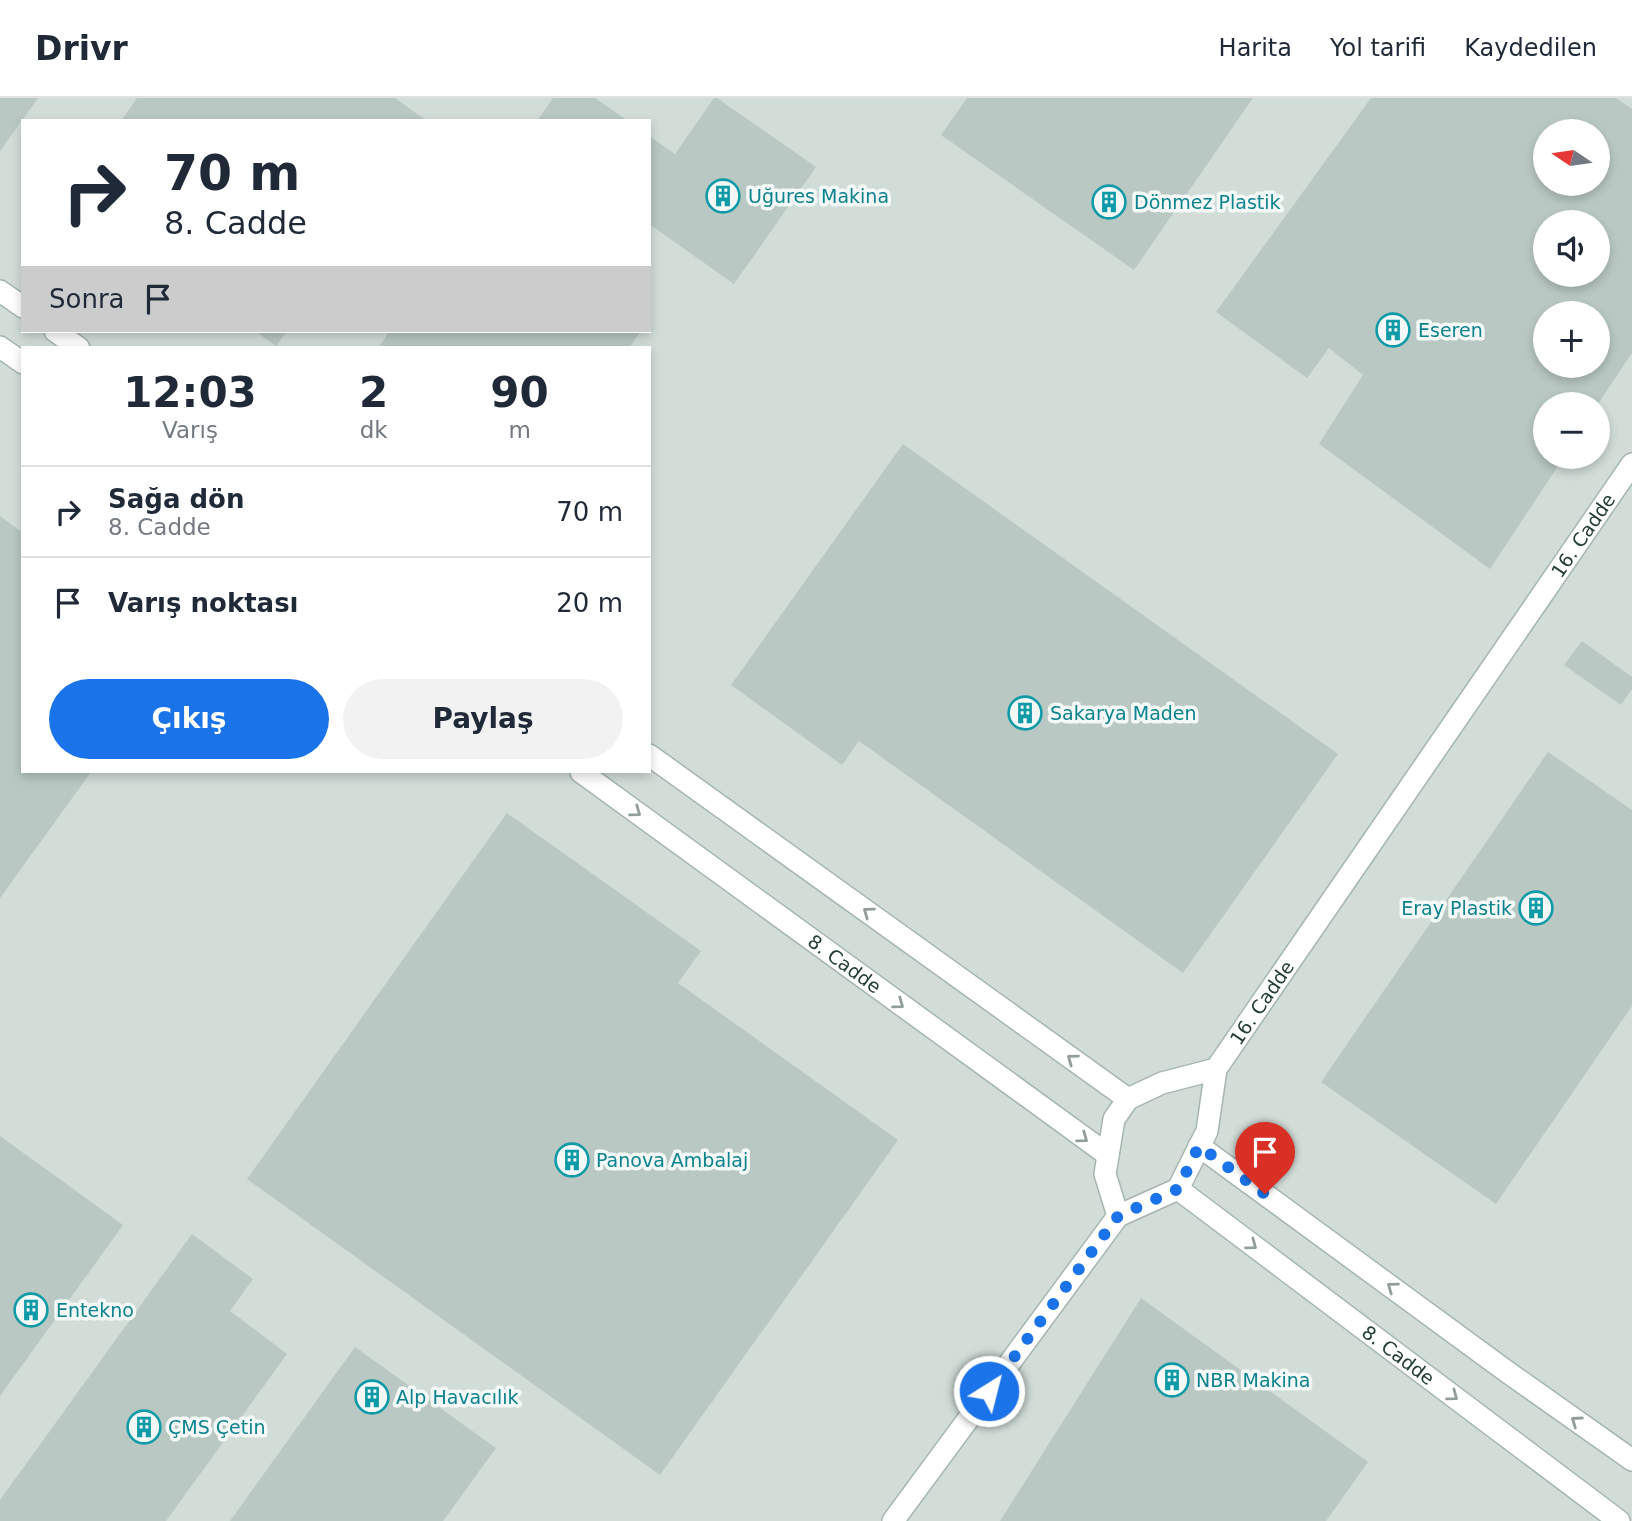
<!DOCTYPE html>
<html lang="tr">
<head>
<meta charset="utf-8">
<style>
  body { margin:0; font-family:"DejaVu Sans",sans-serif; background:#f2f2f3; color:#1f2937; height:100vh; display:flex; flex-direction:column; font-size:26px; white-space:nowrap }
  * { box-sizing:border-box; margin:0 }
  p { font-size:23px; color:#747a83 }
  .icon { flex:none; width:38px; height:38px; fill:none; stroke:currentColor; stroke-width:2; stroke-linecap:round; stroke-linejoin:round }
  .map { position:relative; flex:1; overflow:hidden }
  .details { position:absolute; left:21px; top:248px; width:630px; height:427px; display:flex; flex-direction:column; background:#fff; border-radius:0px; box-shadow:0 4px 10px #0003 }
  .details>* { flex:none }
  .banner { position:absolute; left:21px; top:21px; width:630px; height:214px; border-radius:0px; box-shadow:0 4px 10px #0003; background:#fff; color:#1f2937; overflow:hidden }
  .needle { width:46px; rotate:283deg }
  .fabs { position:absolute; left:1533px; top:21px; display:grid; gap:14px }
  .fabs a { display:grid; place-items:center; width:77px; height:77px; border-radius:50%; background:#fff; box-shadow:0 4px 10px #0003; font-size:35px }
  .pin { position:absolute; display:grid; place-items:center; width:60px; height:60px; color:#fff; margin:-72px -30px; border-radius:50% 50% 50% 0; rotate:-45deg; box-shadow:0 0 7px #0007 }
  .pin .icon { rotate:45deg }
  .me { position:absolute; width:77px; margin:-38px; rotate:36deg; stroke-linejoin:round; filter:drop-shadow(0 0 5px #0008) }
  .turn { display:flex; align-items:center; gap:24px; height:147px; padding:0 28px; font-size:32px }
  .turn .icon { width:91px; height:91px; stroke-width:2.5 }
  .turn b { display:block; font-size:49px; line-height:60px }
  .then { display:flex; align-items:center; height:66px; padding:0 28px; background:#0003; gap:14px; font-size:26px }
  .eta { display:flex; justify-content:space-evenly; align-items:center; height:119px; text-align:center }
  .eta b { font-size:42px; font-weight:800; line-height:49px }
  .primary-button { display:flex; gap:14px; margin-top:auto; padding:14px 28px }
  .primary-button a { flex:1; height:80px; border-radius:42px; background:#1a73e8; color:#fff; font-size:28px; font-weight:800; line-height:80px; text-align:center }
  .primary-button a+a { background:#f2f2f3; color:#1f2937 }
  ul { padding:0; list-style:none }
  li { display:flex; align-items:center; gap:21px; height:91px; padding:0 28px; border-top:2px solid #e0e1e3 }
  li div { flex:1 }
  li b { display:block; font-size:26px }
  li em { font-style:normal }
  header { display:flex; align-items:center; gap:42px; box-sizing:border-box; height:98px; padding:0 35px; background:#fff; border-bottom:2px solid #e0e1e3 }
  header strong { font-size:33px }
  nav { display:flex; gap:38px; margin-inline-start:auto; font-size:24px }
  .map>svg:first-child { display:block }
  .built { fill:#d2ddd8; fill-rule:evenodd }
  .building { fill:#b9c8c2; fill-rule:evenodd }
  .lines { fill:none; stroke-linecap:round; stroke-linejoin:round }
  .minor-casing { stroke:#a6b5b0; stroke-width:24 }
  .tertiary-casing { stroke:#a6b5b0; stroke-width:24 }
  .minor { stroke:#fff; stroke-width:21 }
  .tertiary { stroke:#fff; stroke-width:21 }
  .oneway { stroke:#919e9b }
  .route { stroke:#1a73e8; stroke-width:12; stroke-dasharray:0 21.6 }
  .labels { text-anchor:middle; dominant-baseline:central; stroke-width:7; stroke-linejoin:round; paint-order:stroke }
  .culture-label { font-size:19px; fill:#0d838f; stroke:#f4f9f7; text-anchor:start }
  .street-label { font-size:19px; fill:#233e37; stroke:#f4f9f7 }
</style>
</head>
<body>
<header>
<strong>Drivr</strong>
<nav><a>Harita</a><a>Yol tarifi</a><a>Kaydedilen</a></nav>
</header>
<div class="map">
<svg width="1632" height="1423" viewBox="0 0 1632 1423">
  <rect width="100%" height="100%" fill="#e4ede9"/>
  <!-- built -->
  <path class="built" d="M0,0H1632V1423H0ZM23,23H649V233H23ZM1545,33H1598V86H1545ZM1545,124H1598V177H1545ZM1545,215H1598V268H1545ZM23,250H649V674H23ZM1545,306H1598V359H1545Z"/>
  <!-- building -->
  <g class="building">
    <path d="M0,0H38L0,53Z"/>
    <path d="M137,0H395L427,23H121Z"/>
    <path d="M553,0H595L628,23H537Z"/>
    <path d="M714,0H717L816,69L734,186L649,126V38L675,56Z"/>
    <path d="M967,0H1253L1134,172L941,37Z"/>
    <path d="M1371,0H1616L1632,11V255L1598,306H1545V359H1564L1490,471L1319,346L1363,277L1329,250L1307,280L1216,214ZM1545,33H1598V86H1545ZM1545,124H1598V177H1545ZM1545,215H1598V268H1545Z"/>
    <path d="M255,233H287L276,248Z"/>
    <path d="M390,233H641L629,250H378Z"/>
    <path d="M903,346L1338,656L1183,875L859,643L842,667L731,587Z"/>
    <path d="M0,418L23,435V674H91L0,800Z"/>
    <path d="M1582,543L1632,579V591L1621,607L1564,567Z"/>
    <path d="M1548,654L1632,712V908L1496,1106L1321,984Z"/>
    <path d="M507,715L701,853L678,885L898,1042L660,1377L247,1081Z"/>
    <path d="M0,1038L123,1127L0,1298Z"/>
    <path d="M192,1136L253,1181L230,1213L287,1256L166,1423H0V1402Z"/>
    <path d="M1141,1200L1368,1364L1326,1423H1000Z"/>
    <path d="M355,1249L496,1350L443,1423H230Z"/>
  </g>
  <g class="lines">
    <defs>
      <g id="minor">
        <path d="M1118,1118L1105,1076L1114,1021L1128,1001L1162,985L1216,971"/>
        <path id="s1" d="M893,1423L1118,1118L1178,1091L1207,1033L1216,971L1632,366"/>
      </g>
      <g id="tertiary">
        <path d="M0,193L23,209"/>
        <path d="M55,233L79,250"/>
        <path d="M0,249L23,265"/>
        <path d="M649,657L1128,1001"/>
        <path id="s2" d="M581,674L1108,1057"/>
        <path d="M1199,1048L1506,1273L1632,1362"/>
        <path id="s3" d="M1178,1091L1619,1423"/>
      </g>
    </defs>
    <!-- minor casing -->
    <use href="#minor" class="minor-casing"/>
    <!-- tertiary casing -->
    <use href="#tertiary" class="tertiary-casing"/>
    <!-- minor -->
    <use href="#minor" class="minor"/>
    <!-- tertiary -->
    <use href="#tertiary" class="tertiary"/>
  </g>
  <!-- one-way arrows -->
  <defs><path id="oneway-chevron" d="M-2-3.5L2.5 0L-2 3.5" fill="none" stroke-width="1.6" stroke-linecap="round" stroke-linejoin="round" transform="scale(1.75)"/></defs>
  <g class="oneway">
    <use href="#oneway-chevron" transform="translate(636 714) rotate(36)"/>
    <use href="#oneway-chevron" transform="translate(868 814) rotate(-144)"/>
    <use href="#oneway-chevron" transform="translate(899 906) rotate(36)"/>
    <use href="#oneway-chevron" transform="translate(1072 961) rotate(-144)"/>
    <use href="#oneway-chevron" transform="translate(1083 1040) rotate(36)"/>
    <use href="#oneway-chevron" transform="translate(1252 1147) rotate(37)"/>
    <use href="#oneway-chevron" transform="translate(1392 1189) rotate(-144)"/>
    <use href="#oneway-chevron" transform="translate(1453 1298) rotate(37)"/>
    <use href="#oneway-chevron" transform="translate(1576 1323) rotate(-145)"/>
  </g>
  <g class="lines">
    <!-- route -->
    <path class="route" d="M989,1293L1118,1118L1178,1091L1199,1048L1265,1096"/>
  </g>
  <!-- icons -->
  <defs>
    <symbol id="building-ring" viewBox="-11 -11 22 22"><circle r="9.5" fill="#f4f9f7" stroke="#0f9aa8" stroke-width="1.5"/><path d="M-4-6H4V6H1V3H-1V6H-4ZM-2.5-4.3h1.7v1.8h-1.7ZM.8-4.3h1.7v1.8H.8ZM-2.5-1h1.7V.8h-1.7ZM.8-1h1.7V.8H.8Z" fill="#0f9aa8"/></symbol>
  </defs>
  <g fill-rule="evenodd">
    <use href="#building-ring" x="704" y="79" width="38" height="38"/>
    <use href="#building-ring" x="1090" y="85" width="38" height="38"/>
    <use href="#building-ring" x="1374" y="213" width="38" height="38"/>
    <use href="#building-ring" x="1006" y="596" width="38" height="38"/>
    <use href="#building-ring" x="1517" y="791" width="38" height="38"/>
    <use href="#building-ring" x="553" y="1043" width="38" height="38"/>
    <use href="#building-ring" x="12" y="1193" width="38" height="38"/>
    <use href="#building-ring" x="1153" y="1263" width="38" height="38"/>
    <use href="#building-ring" x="353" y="1280" width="38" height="38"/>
    <use href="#building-ring" x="125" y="1310" width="38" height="38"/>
  </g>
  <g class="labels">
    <!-- culture labels -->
    <g class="culture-label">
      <text x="748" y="98">Uğures Makina</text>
      <text x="1134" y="104">Dönmez Plastik</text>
      <text x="1418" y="232">Eseren</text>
      <text x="1050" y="615">Sakarya Maden</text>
      <text x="1512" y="810" text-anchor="end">Eray Plastik</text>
      <text x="596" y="1062">Panova Ambalaj</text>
      <text x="56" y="1212">Entekno</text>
      <text x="1196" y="1282">NBR Makina</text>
      <text x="396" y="1299">Alp Havacılık</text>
      <text x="168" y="1329">ÇMS Çetin</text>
    </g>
    <!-- street labels -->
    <g class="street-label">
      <text stroke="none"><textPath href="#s1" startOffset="1220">16. Cadde</textPath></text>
      <text stroke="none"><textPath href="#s2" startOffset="326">8. Cadde</textPath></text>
      <text stroke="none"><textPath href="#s1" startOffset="653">16. Cadde</textPath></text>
      <text stroke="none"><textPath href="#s3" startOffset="276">8. Cadde</textPath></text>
    </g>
  </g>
</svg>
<div class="fabs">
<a><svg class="needle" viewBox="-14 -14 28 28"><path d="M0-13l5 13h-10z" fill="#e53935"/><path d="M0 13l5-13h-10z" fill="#747a83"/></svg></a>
<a><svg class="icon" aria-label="sound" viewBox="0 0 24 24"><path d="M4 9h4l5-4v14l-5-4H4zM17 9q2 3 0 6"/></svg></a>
<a>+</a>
<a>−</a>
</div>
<div class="pin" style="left:1265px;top:1096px;background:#d93025"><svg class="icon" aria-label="arrive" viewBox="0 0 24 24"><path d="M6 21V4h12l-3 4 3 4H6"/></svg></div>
<svg class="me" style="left:989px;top:1293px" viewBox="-20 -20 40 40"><circle r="17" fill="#1a73e8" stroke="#fff" stroke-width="3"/><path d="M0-11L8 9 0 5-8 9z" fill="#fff"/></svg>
<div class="banner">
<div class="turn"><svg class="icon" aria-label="right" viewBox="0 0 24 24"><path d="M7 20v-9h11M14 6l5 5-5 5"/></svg><div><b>70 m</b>8. Cadde</div></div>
<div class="then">Sonra<svg class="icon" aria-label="arrive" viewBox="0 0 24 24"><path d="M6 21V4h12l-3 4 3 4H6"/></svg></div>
</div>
<section class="details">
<div class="eta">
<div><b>12:03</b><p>Varış</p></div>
<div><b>2</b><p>dk</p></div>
<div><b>90</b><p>m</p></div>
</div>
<ul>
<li><svg class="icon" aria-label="right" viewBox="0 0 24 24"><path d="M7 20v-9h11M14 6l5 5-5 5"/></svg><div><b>Sağa dön</b><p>8. Cadde</p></div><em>70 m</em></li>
<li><svg class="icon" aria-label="arrive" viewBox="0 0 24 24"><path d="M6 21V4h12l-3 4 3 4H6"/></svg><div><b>Varış noktası</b></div><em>20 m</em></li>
</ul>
<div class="primary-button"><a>Çıkış</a><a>Paylaş</a></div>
</section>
</div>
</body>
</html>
